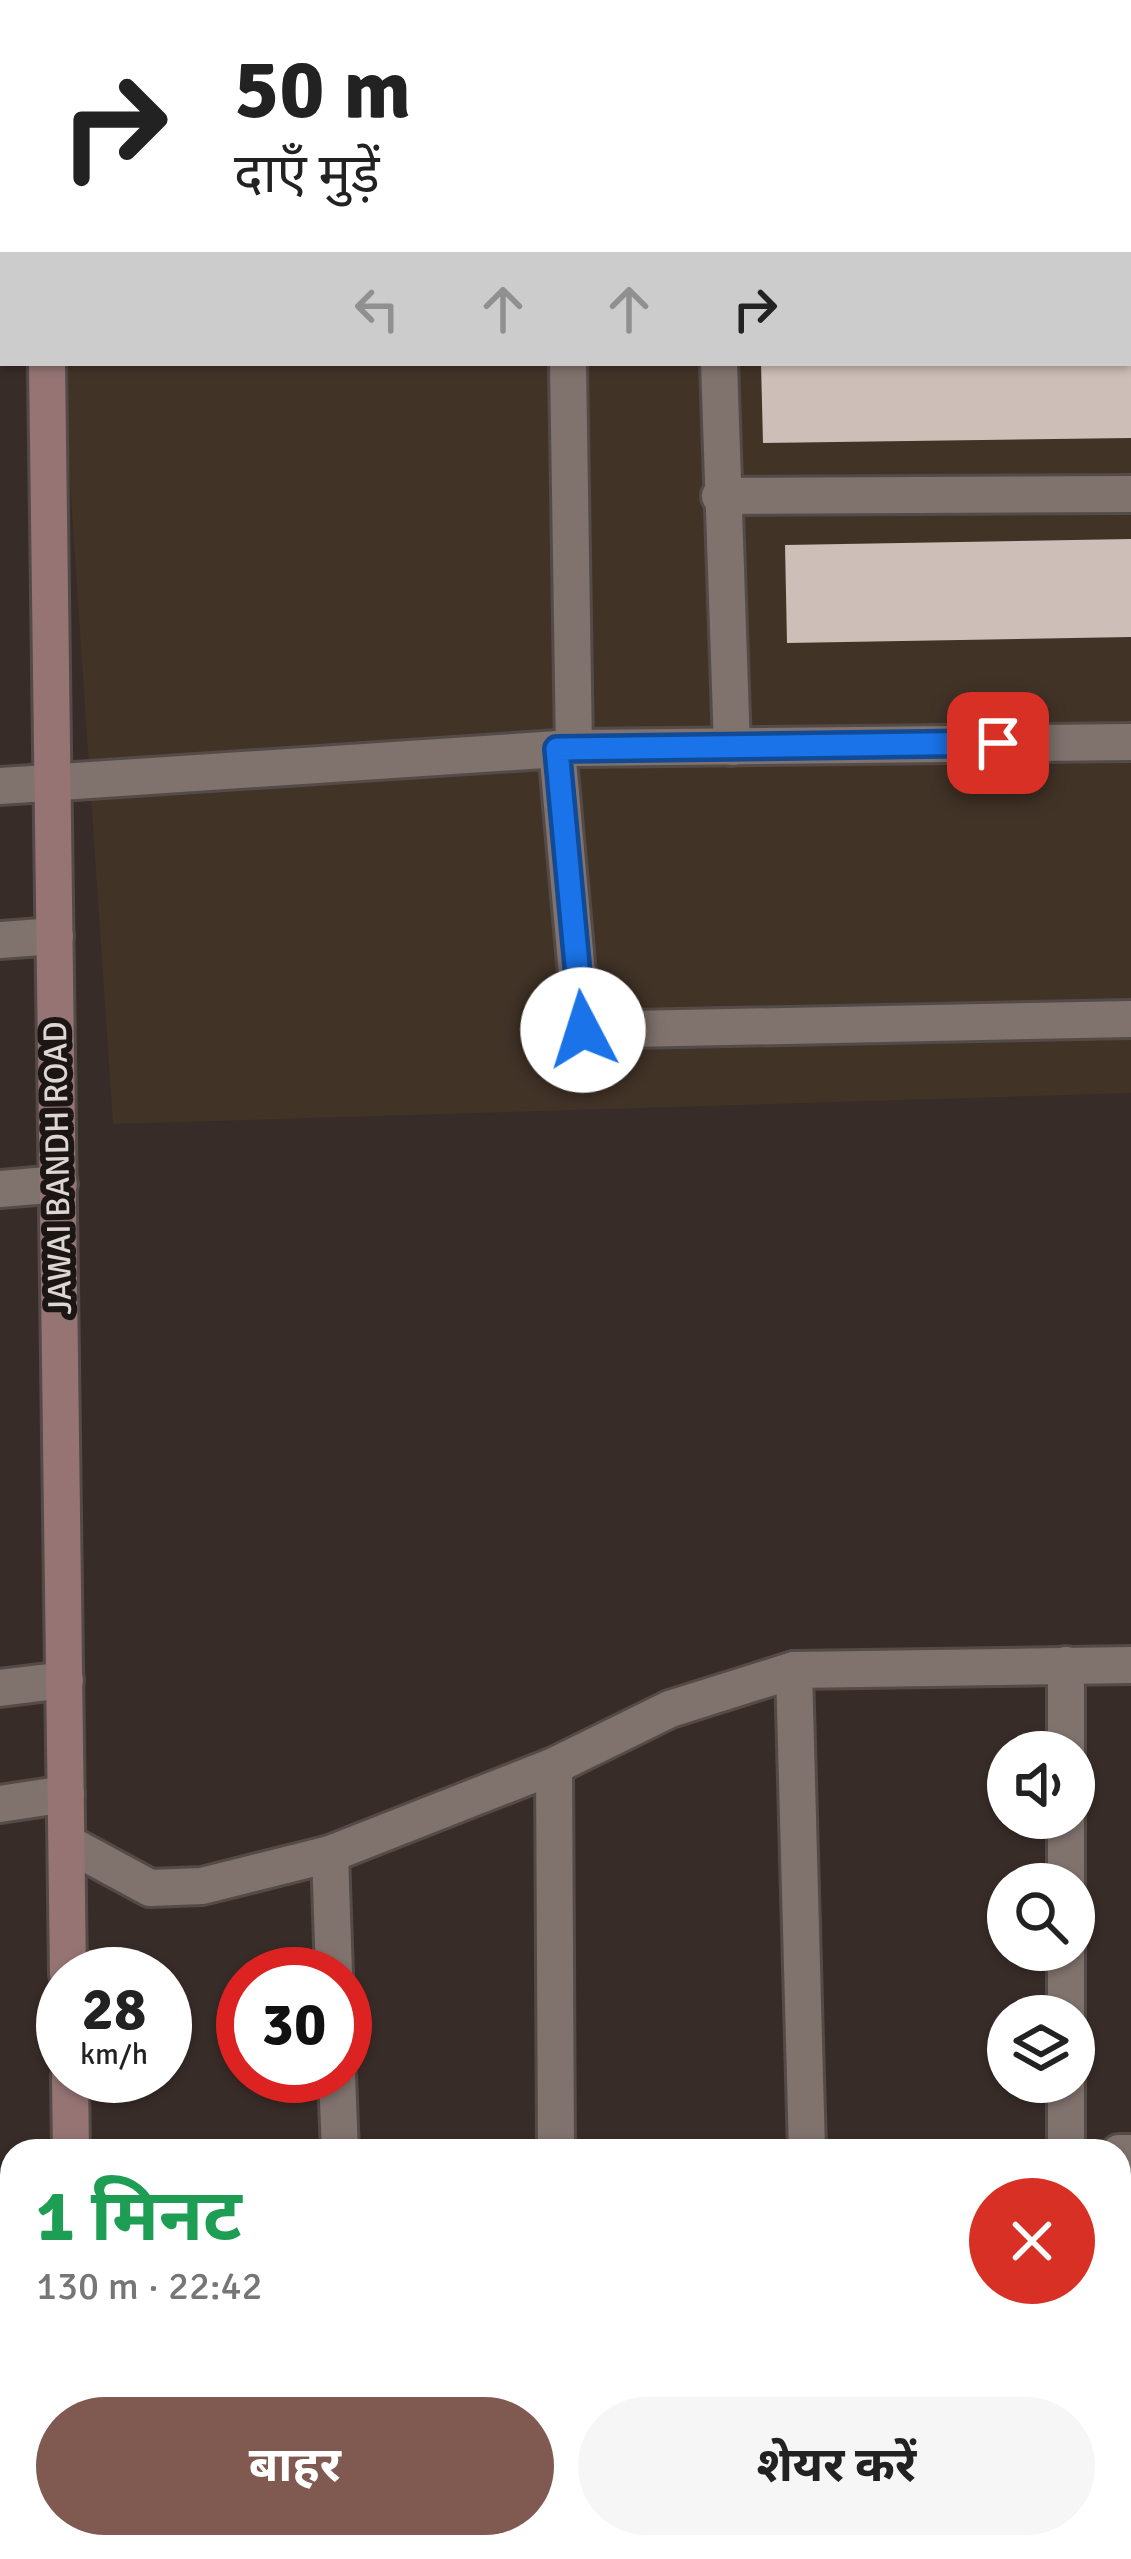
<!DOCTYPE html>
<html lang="hi">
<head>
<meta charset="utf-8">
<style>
  body { margin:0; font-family:Signika,"Noto Sans Devanagari",sans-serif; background:#f6f6f6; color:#222; height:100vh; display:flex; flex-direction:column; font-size:45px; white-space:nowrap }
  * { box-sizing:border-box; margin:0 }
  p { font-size:39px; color:#767676 }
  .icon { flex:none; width:66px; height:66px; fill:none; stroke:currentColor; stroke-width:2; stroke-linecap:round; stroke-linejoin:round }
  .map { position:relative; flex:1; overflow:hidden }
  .drawer { position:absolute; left:0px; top:2139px; width:1131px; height:420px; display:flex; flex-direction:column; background:#fff; border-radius:36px 36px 0 0; box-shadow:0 3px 9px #0004 }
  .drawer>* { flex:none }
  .guide { position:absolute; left:0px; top:0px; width:1131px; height:366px; box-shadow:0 3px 9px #0004; background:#fff; color:#222; overflow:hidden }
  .controls { position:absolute; left:987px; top:1731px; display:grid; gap:24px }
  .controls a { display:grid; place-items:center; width:108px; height:108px; border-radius:50%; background:#fff; box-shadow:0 3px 9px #0004; font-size:60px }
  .speed { position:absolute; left:36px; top:1947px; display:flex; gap:24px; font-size:60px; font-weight:700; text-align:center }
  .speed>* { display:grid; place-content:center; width:156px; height:156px; border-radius:50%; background:#fff; box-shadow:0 3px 9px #0004; line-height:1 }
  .speed small { font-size:30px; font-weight:400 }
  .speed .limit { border:18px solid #d22; background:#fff; color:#111 }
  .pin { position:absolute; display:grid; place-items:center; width:102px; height:102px; color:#fff; margin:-51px; border-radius:24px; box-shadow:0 6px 18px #0006 }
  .me { position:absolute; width:132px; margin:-66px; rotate:355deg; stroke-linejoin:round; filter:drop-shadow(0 0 9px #0008) }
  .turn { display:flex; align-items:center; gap:42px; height:252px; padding:0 36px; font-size:54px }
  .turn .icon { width:156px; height:156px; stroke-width:2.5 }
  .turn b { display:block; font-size:84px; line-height:102px }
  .lanes { display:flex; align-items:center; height:114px; padding:0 36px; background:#0003; justify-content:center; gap:60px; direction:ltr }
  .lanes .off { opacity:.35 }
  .round { display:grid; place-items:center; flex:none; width:126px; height:126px; border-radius:63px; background:#f6f6f6 }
  .head { display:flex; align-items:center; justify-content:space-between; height:204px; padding:0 36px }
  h1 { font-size:72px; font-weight:700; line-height:90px; color:#1e9e55 }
  .primary-button { display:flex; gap:24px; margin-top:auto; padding:24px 36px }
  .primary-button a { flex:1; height:138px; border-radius:72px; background:#805a50; color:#fff; font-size:48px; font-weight:700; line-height:138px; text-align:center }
  .primary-button a+a { background:#f6f6f6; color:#222 }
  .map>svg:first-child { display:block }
  .commercial { fill:#423327 }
  .building { fill:#cdbeb8 }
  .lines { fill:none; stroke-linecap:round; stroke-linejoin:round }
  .street-casing { stroke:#544a47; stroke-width:42 }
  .secondary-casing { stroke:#544a47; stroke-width:42 }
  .street { stroke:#80726d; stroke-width:36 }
  .secondary { stroke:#967474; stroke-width:36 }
  .route-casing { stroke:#114b97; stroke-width:30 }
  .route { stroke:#1a73e8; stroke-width:21 }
  .labels { text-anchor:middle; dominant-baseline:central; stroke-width:12; stroke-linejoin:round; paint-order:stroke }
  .street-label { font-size:33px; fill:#ded6d3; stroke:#1b1614 }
</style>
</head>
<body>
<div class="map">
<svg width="1131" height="2559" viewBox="0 0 1131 2559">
  <rect width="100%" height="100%" fill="#382c28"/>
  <!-- commercial -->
  <path class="commercial" d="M41,0H1131V1093L113,1124L62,363H1128V3Z"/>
  <!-- building -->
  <g class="building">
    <path d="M761,363H1131V438L763,443Z"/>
    <path d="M1131,539V637L787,643L785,545Z"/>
  </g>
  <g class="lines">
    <defs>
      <g id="street">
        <path d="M567,0V3"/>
        <path d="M405,3V0"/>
        <path d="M724,3V0"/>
        <path d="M1128,225H1131"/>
        <path d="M0,285H3"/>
        <path d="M568,363L574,748"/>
        <path d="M719,363L732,747"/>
        <path d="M720,496L1131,494"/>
        <path d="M557,749L582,1030L1131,1019"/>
        <path d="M0,786L574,748L1131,742"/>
        <path d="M0,940L55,936"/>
        <path d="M0,1189L59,1184"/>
        <path d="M1066,1665V1752"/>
        <path d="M794,1670L807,2151"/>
        <path d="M0,1688L65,1680"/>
        <path d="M554,1766L556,2151"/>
        <path d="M0,1804L66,1794"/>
        <path d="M1066,1818V1884"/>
        <path d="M67,1843L150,1888L202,1886L330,1854L554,1766L670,1709L794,1670L1131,1665"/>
        <path d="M330,1854L334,1974"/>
        <path d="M1066,1950V2016"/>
        <path d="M337,2076L340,2151"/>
        <path d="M1066,2082V2151"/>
        <path d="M1119,2153H1131"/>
        <path d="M1119,2412H1131"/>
      </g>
      <g id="secondary">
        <path d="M41,0V3"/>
        <path d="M47,363L68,1974"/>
        <path d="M70,2076L71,2151"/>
        <path d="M76,2547V2559"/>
      </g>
    </defs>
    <!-- street casing -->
    <use href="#street" class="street-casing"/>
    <!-- secondary casing -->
    <use href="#secondary" class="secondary-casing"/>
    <!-- street -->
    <use href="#street" class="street"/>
    <!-- secondary -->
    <use href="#secondary" class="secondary"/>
  </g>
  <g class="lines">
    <defs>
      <path id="route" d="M583,1030L557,749L998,743"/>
    </defs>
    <!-- route casing -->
    <use href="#route" class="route-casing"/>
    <!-- route -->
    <use href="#route" class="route"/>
  </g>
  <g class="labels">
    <!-- street labels -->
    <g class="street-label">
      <text transform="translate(58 1168) rotate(-91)">JAWAI BANDH ROAD</text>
    </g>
  </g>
</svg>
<div class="controls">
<a><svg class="icon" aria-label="sound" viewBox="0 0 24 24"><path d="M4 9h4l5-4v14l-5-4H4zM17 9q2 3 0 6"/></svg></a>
<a><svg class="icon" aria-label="search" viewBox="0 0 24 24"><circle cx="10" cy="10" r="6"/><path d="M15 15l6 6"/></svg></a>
<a><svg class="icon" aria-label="layers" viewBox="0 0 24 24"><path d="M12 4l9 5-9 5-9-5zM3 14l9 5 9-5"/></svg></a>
</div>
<div class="speed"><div>28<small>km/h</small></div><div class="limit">30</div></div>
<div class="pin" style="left:998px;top:743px;background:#d93025"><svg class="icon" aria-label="arrive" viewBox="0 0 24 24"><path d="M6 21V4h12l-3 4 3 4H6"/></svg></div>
<svg class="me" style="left:583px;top:1030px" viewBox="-20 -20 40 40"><circle r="19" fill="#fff"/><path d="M0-13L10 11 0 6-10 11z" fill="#1a73e8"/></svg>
<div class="guide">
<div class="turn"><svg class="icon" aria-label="right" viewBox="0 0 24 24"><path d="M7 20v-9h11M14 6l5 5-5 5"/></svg><div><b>50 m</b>दाएँ मुड़ें</div></div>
<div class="lanes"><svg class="icon off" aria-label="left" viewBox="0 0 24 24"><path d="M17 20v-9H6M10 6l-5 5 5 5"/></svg><svg class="icon off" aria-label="ahead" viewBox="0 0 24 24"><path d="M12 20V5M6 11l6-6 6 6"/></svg><svg class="icon off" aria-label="ahead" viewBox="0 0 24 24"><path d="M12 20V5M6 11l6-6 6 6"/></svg><svg class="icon" aria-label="right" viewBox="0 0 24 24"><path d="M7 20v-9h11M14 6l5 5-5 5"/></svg></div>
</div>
<section class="drawer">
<div class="head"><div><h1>1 मिनट</h1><p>130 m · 22:42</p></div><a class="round" style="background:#d93025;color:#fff"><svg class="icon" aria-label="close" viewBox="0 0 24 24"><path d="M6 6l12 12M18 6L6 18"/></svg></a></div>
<div class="primary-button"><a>बाहर</a><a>शेयर करें</a></div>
</section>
</div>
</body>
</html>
